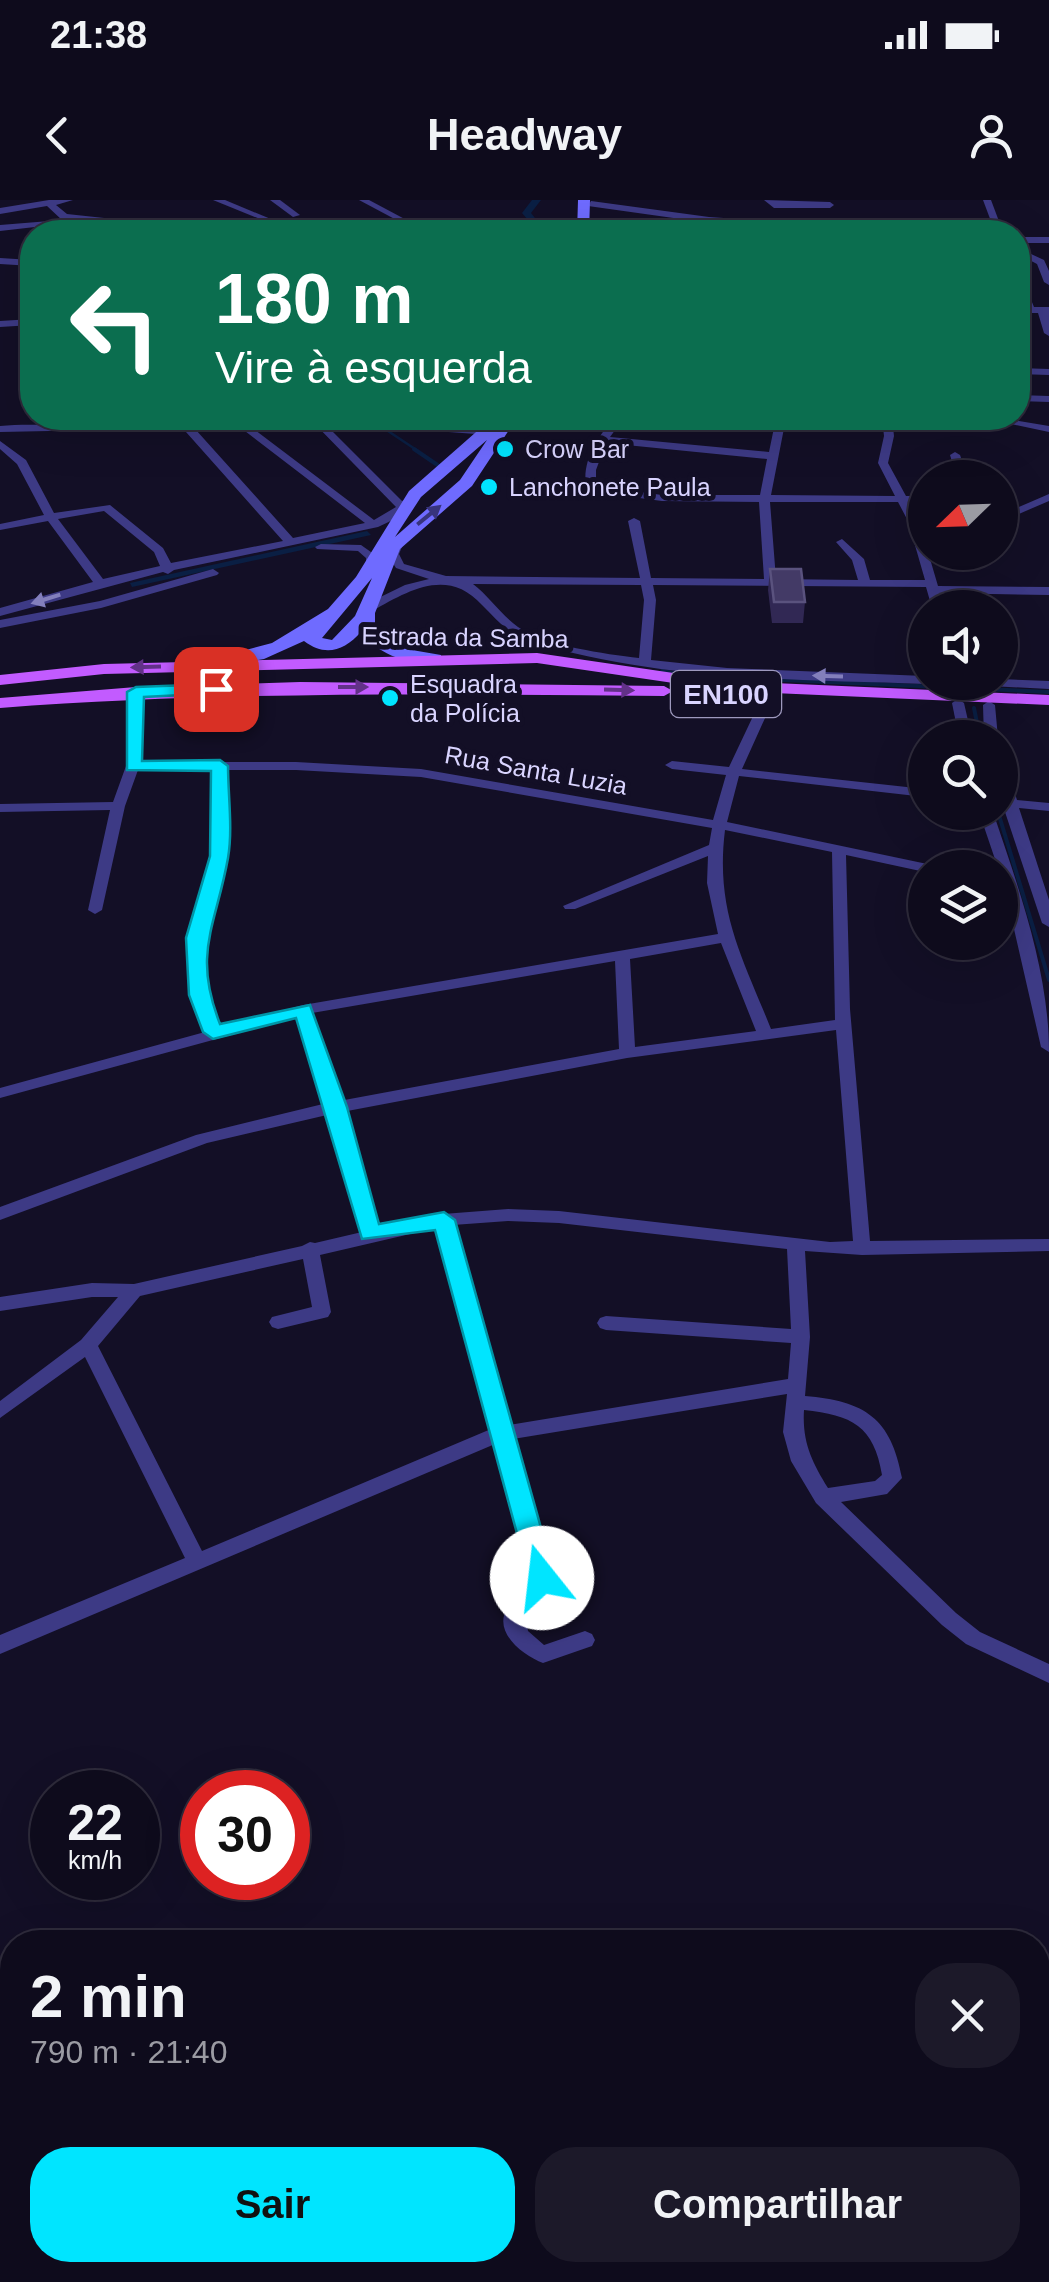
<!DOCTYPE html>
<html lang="pt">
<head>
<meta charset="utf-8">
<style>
  body { margin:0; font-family:Arial,sans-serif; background:#1c1929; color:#f1f3f6; height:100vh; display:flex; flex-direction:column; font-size:38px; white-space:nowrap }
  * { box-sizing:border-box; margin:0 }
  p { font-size:32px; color:#9b9ba3 }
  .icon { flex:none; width:55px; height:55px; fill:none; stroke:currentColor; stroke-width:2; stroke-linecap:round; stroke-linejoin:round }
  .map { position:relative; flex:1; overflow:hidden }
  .sheet { position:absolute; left:0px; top:1730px; width:1050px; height:352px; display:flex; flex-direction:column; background:#0e0b1c; border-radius:40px 40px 0 0; box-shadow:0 10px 40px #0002,0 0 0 2px #2e2b3b }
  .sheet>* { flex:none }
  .guide { position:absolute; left:20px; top:20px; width:1010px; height:210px; border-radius:40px; box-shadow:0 10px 40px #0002,0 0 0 2px #2e2b3b; background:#0b6e4f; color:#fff; overflow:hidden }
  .needle { width:65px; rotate:247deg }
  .fabs { position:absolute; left:908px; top:260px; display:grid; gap:20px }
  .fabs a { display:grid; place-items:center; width:110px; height:110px; border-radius:50%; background:#0e0b1c; box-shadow:0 10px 40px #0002,0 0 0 2px #2e2b3b; font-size:50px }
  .speed { position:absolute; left:30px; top:1570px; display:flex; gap:20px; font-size:50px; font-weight:700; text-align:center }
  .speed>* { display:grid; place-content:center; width:130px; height:130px; border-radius:50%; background:#0e0b1c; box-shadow:0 10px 40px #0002,0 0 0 2px #2e2b3b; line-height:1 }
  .speed small { font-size:25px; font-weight:400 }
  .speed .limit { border:15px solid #d22; background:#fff; color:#111 }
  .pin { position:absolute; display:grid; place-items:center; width:85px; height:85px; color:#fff; margin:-42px; border-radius:20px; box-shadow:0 5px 15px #0006 }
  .me { position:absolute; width:110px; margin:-55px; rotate:344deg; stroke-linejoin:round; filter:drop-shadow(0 0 8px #0008) }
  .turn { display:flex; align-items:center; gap:35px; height:210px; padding:0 30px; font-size:45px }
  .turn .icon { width:130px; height:130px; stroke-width:2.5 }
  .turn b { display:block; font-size:70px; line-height:85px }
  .round { display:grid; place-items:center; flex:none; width:105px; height:105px; border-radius:40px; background:#1c1929 }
  .headline { display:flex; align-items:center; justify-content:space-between; height:170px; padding:0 30px }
  h1 { font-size:60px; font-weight:700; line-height:75px }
  .action { display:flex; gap:20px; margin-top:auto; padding:20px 30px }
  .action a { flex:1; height:115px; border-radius:40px; background:#00e5ff; color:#111; font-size:40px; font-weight:700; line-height:115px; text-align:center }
  .action a+a { background:#1c1929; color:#f1f3f6 }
  .status { display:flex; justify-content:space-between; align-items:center; height:70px; padding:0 50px; background:#0e0b1c; direction:ltr }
  .status svg { height:28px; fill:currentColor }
  header { display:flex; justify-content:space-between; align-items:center; height:130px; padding:0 30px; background:#0e0b1c; font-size:45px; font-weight:700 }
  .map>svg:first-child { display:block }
  .water { fill:#0a1f44 }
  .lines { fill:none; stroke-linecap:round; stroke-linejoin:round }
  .stream-far1 { stroke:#0a1f44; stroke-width:2.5 }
  .stream { stroke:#0a1f44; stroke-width:4 }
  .canal { fill:#0a1f44; fill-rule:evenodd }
  .street { fill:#3d3a85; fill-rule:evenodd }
  .secondary { fill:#6f6bff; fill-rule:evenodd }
  .primary { fill:#c25bff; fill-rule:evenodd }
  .wall { fill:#312854 }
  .building { fill:#433a66; stroke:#5a527e; stroke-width:2.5 }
  .oneway { fill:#38347d }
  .oneway2 { fill:#837fbc }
  .oneway3 { fill:#623188 }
  .route { fill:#00e5ff; stroke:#0095a6; stroke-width:2.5 }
  .poi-dot { fill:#00e5ff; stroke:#130f26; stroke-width:4 }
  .labels { text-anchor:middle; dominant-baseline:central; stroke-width:10; stroke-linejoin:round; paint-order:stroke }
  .far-poi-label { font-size:25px; fill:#d9d4ff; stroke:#130f26; text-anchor:start }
  .far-street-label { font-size:25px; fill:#d9d4ff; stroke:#130f26 }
  .shield { fill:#130f26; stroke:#9e99be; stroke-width:2.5 }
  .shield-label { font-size:28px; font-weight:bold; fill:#d9d4ff }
</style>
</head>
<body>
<div class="status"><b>21:38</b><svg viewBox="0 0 49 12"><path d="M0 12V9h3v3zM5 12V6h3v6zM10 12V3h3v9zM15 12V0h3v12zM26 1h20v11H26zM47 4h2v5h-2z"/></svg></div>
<header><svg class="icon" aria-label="back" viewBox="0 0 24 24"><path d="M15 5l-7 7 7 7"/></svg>Headway<svg class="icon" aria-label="person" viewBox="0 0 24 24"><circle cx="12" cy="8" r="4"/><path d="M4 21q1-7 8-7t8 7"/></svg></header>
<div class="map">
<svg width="1049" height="2082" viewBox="0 0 1049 2082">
  <rect width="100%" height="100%" fill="#130f26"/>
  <!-- water -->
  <path class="water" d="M367,331L371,335L132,387L130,383Z"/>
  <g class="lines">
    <!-- stream-far1 -->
    <path class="stream-far1" d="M383,218L388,231L418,251"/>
    <!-- stream -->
    <g class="stream">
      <path d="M414,249L439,266"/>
      <path d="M950,401L952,408"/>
      <path d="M662,471L678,474"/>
      <path d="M694,476L1049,492"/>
      <path d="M974,508L980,538"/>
      <path d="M998,612L1049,780"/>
    </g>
    <!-- canal -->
    <path class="canal" d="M532,0H541L531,13L542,27L540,32H532L534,27L522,13Z"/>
    <!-- street -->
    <g class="street">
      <path d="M49,0H73L56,5L67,14L132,21L128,24L71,19L70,23L0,31V25L62,20L47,6L0,14V8Z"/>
      <path d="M213,0H225L302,32H292Z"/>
      <path d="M270,0H280L300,15L293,17Z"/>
      <path d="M359,0H369L429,32H419Z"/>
      <path d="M764,0L830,2L834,5L830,8H774Z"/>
      <path d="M983,0H991L1003,32H995Z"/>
      <path d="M591,1L709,17L890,29L894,32H858L709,23L588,6Z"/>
      <rect x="1018" y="37" width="31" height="6"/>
      <path d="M1018,48L1044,60L1049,71V85L1044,82L1037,64L1018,54Z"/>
      <path d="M0,58L32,60V66L0,64Z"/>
      <path d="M1018,77L1023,80L1034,107H1049V136L1044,133L1038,113H1018V107H1025L1018,89Z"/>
      <path d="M32,119V125L0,127V121Z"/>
      <path d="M1018,168L1049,169V175L1018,174Z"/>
      <path d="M1018,195L1049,196V202L1018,201Z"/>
      <path d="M174,218H188L187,220L293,338L365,323L228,218H239L374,320L396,307L309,218H319L402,301L408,299L414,302L397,318L378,327L174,370L168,374L163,372L0,416V408L93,382L48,321L0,330V324L44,315L17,264L0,249V241L26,260L54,313L110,305L163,348L171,363L283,341L178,223L149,229L0,232V226C50,221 130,234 174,218ZM104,311L154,352L160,366L103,379L58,319Z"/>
      <path d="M614,218H624L610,237L769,252L776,218H786L771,295L895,296L878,263L884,236L882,218H892L894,236L888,263L906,296H925V302H910L920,321L925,352H928L938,386L1049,387V395L940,393L944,408H932L926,387L653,385L656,400L651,460L727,468L925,476V482H930L925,484C793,479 658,481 530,441C509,435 497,420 482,405C448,367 409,390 372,411H364V405L405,385L429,379L396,368L387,354L394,340L398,339L404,342L399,354L404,364L446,376L640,378L628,321L634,318L640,321L651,378L764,379L759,302L662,301L587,291C580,263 597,238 614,218ZM606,243L767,259L760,295H662L596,286V270ZM770,302H898L908,321L925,380H870L864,359L842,339L836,342L852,360L858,380L776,379ZM473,384L641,385L644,400L639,458C605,454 546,446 518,427C501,415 489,396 473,384Z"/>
      <path d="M982,218H1002L1049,226V232Z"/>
      <path d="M426,225L489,229L494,232L489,235L422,230V226Z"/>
      <path d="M955,252L960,255L968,278H957L950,255Z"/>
      <path d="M1049,294V301L1000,322V315Z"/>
      <path d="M321,344L361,345L378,357L376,366L366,368V358L358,351L317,349L315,347Z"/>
      <path d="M213,369L219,373L217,375L101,408L0,428V420L100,401Z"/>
      <path d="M1000,479L1049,481V489L990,486L984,482H1000Z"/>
      <path d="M136,488L142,492L140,562H296L421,569L713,620L726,575L672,569L665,565L672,561L729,567L764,493L769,492L775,496L742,569L925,589V597L739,576L727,622L932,665L934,668H925V672L846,655L850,809L870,1041L1049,1039V1051L862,1055L805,1051L810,1137L805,1196C865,1201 891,1218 902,1278L887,1294L841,1302L956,1413L980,1432L1049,1464V1483L966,1444L942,1425L816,1303L791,1261L783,1232L787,1194L513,1239L552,1378L549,1393L526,1417L528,1431L544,1445L585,1431L592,1434L595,1440L592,1446L543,1463C524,1456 491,1432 508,1407C514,1399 524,1391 532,1384V1378L495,1244L0,1454V1435L185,1358L85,1157L0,1218V1201L81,1140L118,1097H92L0,1111V1097L92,1083L134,1084L302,1046L310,1042L315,1043L362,1032L327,915L207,943L0,1020V1007L196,935L323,904L297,817L0,898V888L205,832L191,795L189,738L212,656L213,570H138L125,606L102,710L95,714L88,710L110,610L0,612V604L113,602L126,566L130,492ZM227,570H296L421,577L712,628L709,645L563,706L565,709H575L708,656L707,683L718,734L303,805L219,828L207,795L203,738L226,656ZM725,630L832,652L835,820L771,829C742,756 715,711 725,630ZM721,743L756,831L635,847L630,759ZM615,761L619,849L339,901L312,813ZM836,830L853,1041L830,1042L559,1011L508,1009L443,1014L378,1029L342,912L627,858ZM508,1021L559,1023L787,1049L791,1129L606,1116L600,1118L597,1123L600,1128L606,1130L791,1143L788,1179L509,1225L453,1025ZM436,1028L491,1229L202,1351L98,1146L140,1096L303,1059L312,1107L272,1117L269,1122L272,1127L278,1129L328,1117L331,1112L320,1055ZM804,1210C852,1215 874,1226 882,1275L875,1281L828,1288C812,1262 802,1242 804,1210Z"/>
      <path d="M958,499L964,503L972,538H959L952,503Z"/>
      <path d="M989,501L995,505L998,538H984L983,505Z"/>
      <path d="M1000,565L1007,569L1017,600L1049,603V611L1019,608L1049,700V727L1042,723L1002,603Z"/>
      <path d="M979,612H993C1019,689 1049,771 1049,852L1041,847L1000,668H998Z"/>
      <path d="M55,1730L63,1733L66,1742H42L46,1734Z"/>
      <path d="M12,1769V1797L0,1805V1776Z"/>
    </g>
    <!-- secondary -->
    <g class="secondary">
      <path d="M578,0H590L589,32H577Z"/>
      <path d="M492,218H507L501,226L509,230L472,286L400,349L375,413V427L382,437L406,449L441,455V463C414,467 377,455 361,432C344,451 325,457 304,441L264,459L209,468V460L272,443L328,409L356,377L409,291ZM487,240L460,280L395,337L421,297ZM372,378L355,416L332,440L322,438Z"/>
    </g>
    <!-- primary -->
    <g class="primary">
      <path d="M537,453L728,481L1049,495V505L728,491L537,463L104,474L0,485V475L104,464Z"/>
      <path d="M300,482L664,486L673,491L664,496C442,494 222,491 0,508V498L136,487Z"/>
    </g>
  </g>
  <!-- wall -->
  <path class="wall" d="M770,369L805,402L803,423H772L768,390Z"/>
  <!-- building -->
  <path class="building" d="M770,369H801L805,402H774Z"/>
  <!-- one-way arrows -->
  <defs><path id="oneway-solid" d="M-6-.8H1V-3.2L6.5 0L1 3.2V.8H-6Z" transform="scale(2.5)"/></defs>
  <use class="oneway" href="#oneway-solid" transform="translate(429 315) rotate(-39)"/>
  <g class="oneway2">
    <use href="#oneway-solid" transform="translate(46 399) rotate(163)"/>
    <use href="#oneway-solid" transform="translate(828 476) rotate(-178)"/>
  </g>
  <g class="oneway3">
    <use href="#oneway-solid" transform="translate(146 467) rotate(178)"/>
    <use href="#oneway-solid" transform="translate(353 487)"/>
    <use href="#oneway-solid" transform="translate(619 490) rotate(2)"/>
  </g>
  <!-- route -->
  <path class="route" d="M216,484L222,486V493L144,497L142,561L220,560L228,566C228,595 233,629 228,658C216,726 192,753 220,824L310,805L347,907L379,1024L444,1012L455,1020L555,1378L551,1386H533L529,1378L435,1030L362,1039L296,818L213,839L203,832L189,795L186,738L210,656L211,571L127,570V492L136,487Z"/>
  <!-- markers -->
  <g class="poi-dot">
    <circle cx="505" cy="249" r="10"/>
    <circle cx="489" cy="287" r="10"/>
    <circle cx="390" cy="498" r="10"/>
  </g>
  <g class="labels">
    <!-- far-poi labels -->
    <g class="far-poi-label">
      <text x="525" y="249">Crow Bar</text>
      <text x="509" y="287">Lanchonete Paula</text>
      <text x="410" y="484">Esquadra<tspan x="410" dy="29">da Polícia</tspan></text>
    </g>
    <!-- far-street labels -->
    <g class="far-street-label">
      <text transform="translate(465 437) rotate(1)">Estrada da Samba</text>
      <text transform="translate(536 570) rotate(10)">Rua Santa Luzia</text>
    </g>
    <!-- shield labels -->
    <rect class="shield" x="671" y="471" width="110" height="46" rx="8"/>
    <g class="shield-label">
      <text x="726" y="494">EN100</text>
    </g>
  </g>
</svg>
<div class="fabs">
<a><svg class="needle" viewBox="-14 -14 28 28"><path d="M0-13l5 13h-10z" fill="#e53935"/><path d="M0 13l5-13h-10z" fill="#9b9ba3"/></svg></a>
<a><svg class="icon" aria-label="sound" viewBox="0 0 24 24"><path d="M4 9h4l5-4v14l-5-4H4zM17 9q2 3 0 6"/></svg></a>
<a><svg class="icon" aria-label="search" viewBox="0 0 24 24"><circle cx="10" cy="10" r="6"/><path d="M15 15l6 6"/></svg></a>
<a><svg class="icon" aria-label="layers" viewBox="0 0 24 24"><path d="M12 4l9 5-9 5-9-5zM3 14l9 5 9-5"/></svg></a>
</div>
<div class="speed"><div>22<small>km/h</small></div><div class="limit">30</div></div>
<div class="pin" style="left:216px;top:489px;background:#d93025"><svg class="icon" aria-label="arrive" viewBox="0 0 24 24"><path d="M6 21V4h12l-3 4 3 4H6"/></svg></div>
<svg class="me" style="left:542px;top:1378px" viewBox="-20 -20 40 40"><circle r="19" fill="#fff"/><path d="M0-13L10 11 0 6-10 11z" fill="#00e5ff"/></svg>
<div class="guide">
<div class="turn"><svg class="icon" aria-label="left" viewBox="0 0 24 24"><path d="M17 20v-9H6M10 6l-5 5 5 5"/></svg><div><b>180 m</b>Vire à esquerda</div></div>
</div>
<section class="sheet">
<div class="headline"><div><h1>2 min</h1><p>790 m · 21:40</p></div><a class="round"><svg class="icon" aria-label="close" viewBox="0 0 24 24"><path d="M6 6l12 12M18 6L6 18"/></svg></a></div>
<div class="action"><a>Sair</a><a>Compartilhar</a></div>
</section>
</div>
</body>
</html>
